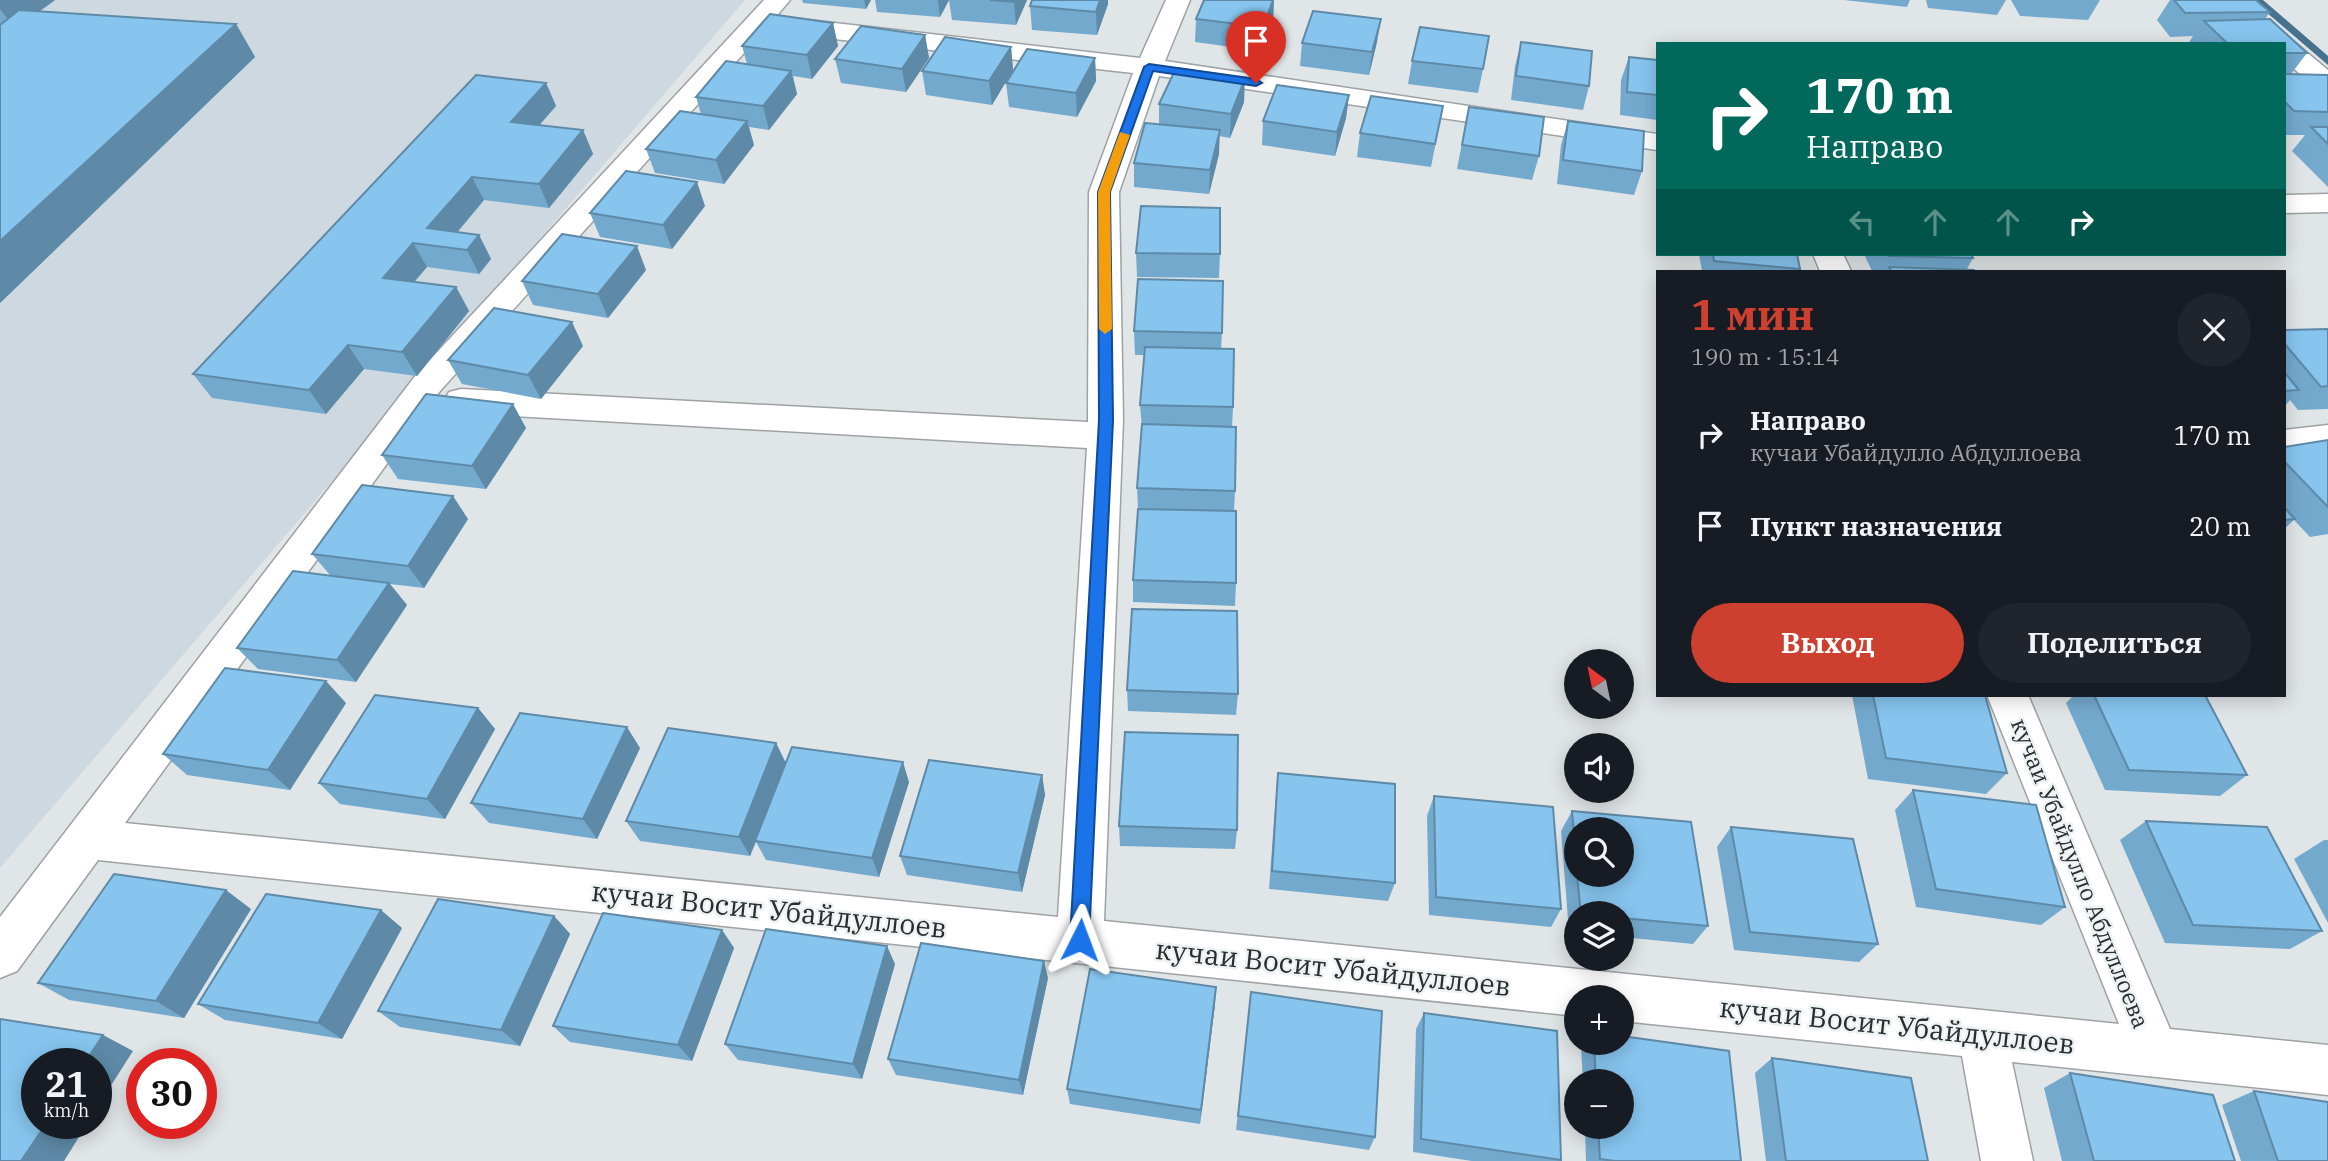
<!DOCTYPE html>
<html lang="ru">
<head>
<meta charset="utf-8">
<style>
  body { margin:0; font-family:"IBM Plex Serif",serif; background:#20242c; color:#f1f3f6; height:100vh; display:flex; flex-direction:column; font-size:26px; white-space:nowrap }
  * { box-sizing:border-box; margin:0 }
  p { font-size:23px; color:#9ea1a6 }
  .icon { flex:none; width:38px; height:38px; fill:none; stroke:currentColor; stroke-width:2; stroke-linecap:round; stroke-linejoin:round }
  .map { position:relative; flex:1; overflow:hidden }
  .details { position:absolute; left:1656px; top:270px; width:630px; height:427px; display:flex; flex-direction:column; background:#171b24; border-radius:0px; box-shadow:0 4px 18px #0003 }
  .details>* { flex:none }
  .guide { position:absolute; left:1656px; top:42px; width:630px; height:214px; border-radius:0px; box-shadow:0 4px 18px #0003; background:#00695c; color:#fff; overflow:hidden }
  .needle { width:46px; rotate:327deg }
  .buttons { position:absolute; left:1564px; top:649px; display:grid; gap:14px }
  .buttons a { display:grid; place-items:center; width:70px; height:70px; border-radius:50%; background:#171b24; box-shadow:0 4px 18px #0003; font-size:35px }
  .speed { position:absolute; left:21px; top:1048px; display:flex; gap:14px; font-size:35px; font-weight:700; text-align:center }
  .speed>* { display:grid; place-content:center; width:91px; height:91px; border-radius:50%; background:#171b24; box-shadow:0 4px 18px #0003; line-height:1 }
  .speed small { font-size:18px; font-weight:400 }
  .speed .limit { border:10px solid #d22; background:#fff; color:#111 }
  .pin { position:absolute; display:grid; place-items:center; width:60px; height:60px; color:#fff; margin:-72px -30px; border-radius:50% 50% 50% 0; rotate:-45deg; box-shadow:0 0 7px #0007 }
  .pin .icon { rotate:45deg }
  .me { position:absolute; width:77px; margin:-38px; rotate:3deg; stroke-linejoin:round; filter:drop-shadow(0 0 5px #0008) }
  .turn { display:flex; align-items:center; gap:24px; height:147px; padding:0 35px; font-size:32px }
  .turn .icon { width:91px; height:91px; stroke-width:2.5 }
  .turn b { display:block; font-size:49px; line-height:60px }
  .lanes { display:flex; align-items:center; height:66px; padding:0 35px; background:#0003; justify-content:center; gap:35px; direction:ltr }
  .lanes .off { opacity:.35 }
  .round { display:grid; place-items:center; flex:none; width:74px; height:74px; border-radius:37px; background:#20242c }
  .summary { display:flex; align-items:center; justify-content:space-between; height:119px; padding:0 35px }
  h1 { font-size:42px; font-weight:800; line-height:52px; color:#cd4030 }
  .action { display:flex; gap:14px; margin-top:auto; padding:14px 35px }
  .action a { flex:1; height:80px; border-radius:42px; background:#cd4030; color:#fff; font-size:28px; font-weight:800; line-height:80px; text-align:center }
  .action a+a { background:#20242c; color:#f1f3f6 }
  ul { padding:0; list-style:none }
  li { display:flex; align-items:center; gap:21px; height:91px; padding:0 35px }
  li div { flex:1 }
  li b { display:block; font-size:26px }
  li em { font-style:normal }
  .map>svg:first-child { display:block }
  .built { fill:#cdd8e0 }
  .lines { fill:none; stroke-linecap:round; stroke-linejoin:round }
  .stream { fill:#47728e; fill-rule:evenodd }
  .minor-casing { stroke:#9ea2a5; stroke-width:3 }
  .minor { fill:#fff; fill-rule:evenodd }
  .wall { fill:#74a9ce; fill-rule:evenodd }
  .shaded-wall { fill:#5e8aa7 }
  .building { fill:#87c5ef; stroke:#5e8aa7; stroke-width:2 }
  .route { fill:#1a73e8; stroke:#114b97; stroke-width:2 }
  .slow { fill:#f59e0b }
  .labels { text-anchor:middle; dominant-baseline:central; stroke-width:5; stroke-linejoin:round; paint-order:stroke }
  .street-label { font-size:23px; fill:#2a2c2d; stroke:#edf2f5 }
  .near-street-label { font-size:28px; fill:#2a2c2d; stroke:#edf2f5 }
</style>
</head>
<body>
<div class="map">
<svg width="2328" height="1161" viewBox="0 0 2328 1161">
  <rect width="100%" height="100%" fill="#e0e5e8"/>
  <!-- built -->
  <path class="built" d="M0,0H745L0,868Z"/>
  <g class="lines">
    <!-- stream -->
    <path class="stream" d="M2252,0H2263L2328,56V65Z"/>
    <defs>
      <g id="minor">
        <path d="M764,0H790L774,19L782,17L1140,58L1166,0H1190L1165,61L1657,134V150L1159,76L1119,192L1123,420L1104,921L2119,1024L1987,695H2028L2170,1029L2328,1045V1095L2012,1062L2033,1161H1981L1962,1056L1622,1021V998H1577V1016L98,860L17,971L0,978V917L416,375ZM770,24L773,30L782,33L1133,73L1089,192L1088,422L461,389L449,392L444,401L449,410L461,413L1087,448L1058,917L125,823L440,391Z"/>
        <path d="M2284,39L2293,41L2328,70V92L2318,90L2284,60V44H2273Z"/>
        <path d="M2328,194V212L2284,213V195Z"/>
        <path d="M1813,254H1843L1851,271H1820Z"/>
        <path d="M2328,425V451L2284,456V430Z"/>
      </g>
    </defs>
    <!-- minor casing -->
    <use href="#minor" class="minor-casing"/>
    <!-- minor -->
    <use href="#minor" class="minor"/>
  </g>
  <!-- wall -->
  <g class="wall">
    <path d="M0,0H55L40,11L236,24L255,57L0,303Z"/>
    <path d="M802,0H871L866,9L803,3Z"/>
    <path d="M875,0H949L940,17L877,12Z"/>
    <path d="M949,0H1027L1016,25L952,20Z"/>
    <path d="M1032,0H1108V4L1097,35L1032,30L1030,6Z"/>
    <path d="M1204,0H1274L1273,19L1261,51L1195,42L1196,19Z"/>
    <path d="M1844,0H1910L1907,7Z"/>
    <path d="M1926,0H2006L1997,15L1928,8Z"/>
    <path d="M2011,0H2100L2088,20L2020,16Z"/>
    <path d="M2170,0H2256L2270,12L2265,19L2307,53L2291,74L2328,75V187L2292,151L2305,135H2284V44H2188L2193,36L2170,37L2157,20Z"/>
    <path d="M833,23L838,46L812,79L793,76L797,94L769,130L749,127L754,145L724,184L655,173L646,149L701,114L696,97L747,64L742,46Z"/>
    <path d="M925,35L929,58L906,92L841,83L835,59Z"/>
    <path d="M1377,42L1369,75L1300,66L1302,43Z"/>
    <path d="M1521,42L1589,86L1583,110L1511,100L1515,66Z"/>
    <path d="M1011,47L1013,70L992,105L926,95L922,71Z"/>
    <path d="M1629,57L1657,60V120L1620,115L1621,80Z"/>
    <path d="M1095,58L1096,81L1077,117L1009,107L1006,83Z"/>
    <path d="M1412,61L1483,69L1478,93L1408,84Z"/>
    <path d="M546,83L556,106L539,125L583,130L593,154L549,208L484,200L457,232L479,235L491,259L479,274L427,267L414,282L456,287L469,311L417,376L364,369L326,414L212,398L193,374Z"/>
    <path d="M1349,95L1346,118L1335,156L1262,145L1263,121Z"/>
    <path d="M1244,102L1230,138L1219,136V154L1209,194L1134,187V163L1159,125V104Z"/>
    <path d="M1443,106L1431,167L1357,157L1360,133Z"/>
    <path d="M1469,107L1539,156L1532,180L1457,169Z"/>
    <path d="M1568,121L1642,171L1634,195L1557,184L1561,145Z"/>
    <path d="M705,206L672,249L600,237L590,213Z"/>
    <path d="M1136,253L1220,254L1219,278L1137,277Z"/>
    <path d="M1699,254H1797L1800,269L1799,271H1702Z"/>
    <path d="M1864,254H1971L1973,258L1967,269L1975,271H1872Z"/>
    <path d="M646,270L608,318L533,305L522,281Z"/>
    <path d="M2328,329V409L2298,410L2290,400L2284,407V330Z"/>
    <path d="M1134,331L1222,333L1221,349L1233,407L1232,427L1235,491L1234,511L1236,583L1235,606L1133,602V580L1138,509L1137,488L1142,428L1140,405L1144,355H1135Z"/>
    <path d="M583,346L541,399L462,384L448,360Z"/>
    <path d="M526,428L486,489L398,479L382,455Z"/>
    <path d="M2328,440V534L2310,537L2294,520L2284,529V447Z"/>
    <path d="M468,519L424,588L390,584L407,605L356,682L258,669L237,648L330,575L312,554Z"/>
    <path d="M1127,690L1238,694L1236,715L1128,711Z"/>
    <path d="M1852,695H1985L2007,773L1986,794L1868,779Z"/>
    <path d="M2074,695H2205L2247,775L2220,796L2105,790L2066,703Z"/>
    <path d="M346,703L290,790L187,775L163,754Z"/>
    <path d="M478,708L495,729L445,819L340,804L319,783Z"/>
    <path d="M776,743L786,763L909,782L879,877L766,860L756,842L750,856L640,841L626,821Z"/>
    <path d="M640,748L597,839L489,823L471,803Z"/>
    <path d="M1278,773L1395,883L1388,901L1269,889L1276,793Z"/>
    <path d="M1042,775L1045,795L1022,892L907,875L900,856Z"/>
    <path d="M1913,790L2065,907L2041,925L1916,907L1895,810Z"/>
    <path d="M1434,796L1561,909L1551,927L1429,915L1427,816Z"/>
    <path d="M1572,811L1708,926L1693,944L1622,937V914H1577V932H1569L1561,831ZM1577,830L1622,875H1577Z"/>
    <path d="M2146,821L2322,931L2290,949L2165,943L2120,840Z"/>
    <path d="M1119,826L1237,830L1235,849L1120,846Z"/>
    <path d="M1731,827L1878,944L1859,962L1734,950L1717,847Z"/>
    <path d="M2324,840H2328V923L2294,859Z"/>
    <path d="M251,909L184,1018L69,1000L38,983Z"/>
    <path d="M554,916L570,934L520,1046L400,1027L378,1011Z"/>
    <path d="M402,928L342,1039L225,1020L198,1004Z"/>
    <path d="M722,930L734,948L692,1061L570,1042L553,1026Z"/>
    <path d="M895,964L862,1079L738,1060L725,1044Z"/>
    <path d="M1048,978L1023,1095L896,1075L888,1059Z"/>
    <path d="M1251,992L1375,1137L1369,1150L1236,1130Z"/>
    <path d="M1215,1004L1200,1124L1070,1104L1067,1089Z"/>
    <path d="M1424,1013L1561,1160L1560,1161H1472L1413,1152L1416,1029Z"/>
    <path d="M1585,1043H1622L1741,1161H1586L1585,1127H1622V1082H1583L1581,1047Z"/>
    <path d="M1772,1058L1928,1161H1766L1755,1073Z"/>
    <path d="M2070,1073L2235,1161H2062L2044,1088Z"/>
    <path d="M2254,1091L2328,1161H2241L2222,1105Z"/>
  </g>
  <!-- shaded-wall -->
  <g class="shaded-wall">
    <path d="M0,0H55L15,29L0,9Z"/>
    <path d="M864,0H871L866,9Z"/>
    <path d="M938,0H949L940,17Z"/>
    <path d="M1014,0H1027L1016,25L1014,2Z"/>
    <path d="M1100,0H1108V4L1097,35L1096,12Z"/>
    <path d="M1273,0H1274L1273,19L1261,51L1263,27Z"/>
    <path d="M1381,19L1377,42L1369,75L1372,52Z"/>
    <path d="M833,23L838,46L812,79L807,55Z"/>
    <path d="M236,24L255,57L0,303V241Z"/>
    <path d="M925,35L929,58L906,92L902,69Z"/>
    <path d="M1011,47L1013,70L992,105L989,81Z"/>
    <path d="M1095,58L1096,81L1077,117L1076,93Z"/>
    <path d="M791,71L797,94L769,130L763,106Z"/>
    <path d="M1245,78L1244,102L1230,138L1231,114Z"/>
    <path d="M546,83L556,106L521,146L511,122Z"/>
    <path d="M1349,95L1346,118L1335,156L1337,132Z"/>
    <path d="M747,121L754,145L724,184L716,160Z"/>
    <path d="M583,130L593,154L549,208L539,184Z"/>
    <path d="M1220,130L1219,154L1209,194L1210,170Z"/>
    <path d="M472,177L484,200L445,247L427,228Z"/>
    <path d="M697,182L705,206L672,249L663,225Z"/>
    <path d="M479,235L491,259L479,274L467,250Z"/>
    <path d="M413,243L427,267L397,302L383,278Z"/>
    <path d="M637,246L646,270L608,318L598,294Z"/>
    <path d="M456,287L469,311L417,376L402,352Z"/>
    <path d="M572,322L583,346L541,399L528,375Z"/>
    <path d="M348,345L364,369L326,414L309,390Z"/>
    <path d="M513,404L526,428L486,489L472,466Z"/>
    <path d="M453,496L468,519L424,588L408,566Z"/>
    <path d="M389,583L407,605L356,682L337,660Z"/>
    <path d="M326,681L346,703L290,790L268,770Z"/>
    <path d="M478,708L495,729L445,819L427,799Z"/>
    <path d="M627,727L640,748L597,839L583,819Z"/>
    <path d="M776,743L786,764L750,856L739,837Z"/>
    <path d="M903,762L909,782L879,877L872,858Z"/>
    <path d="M1042,775L1045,795L1022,892L1018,873Z"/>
    <path d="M226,890L251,909L184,1018L156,1001Z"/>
    <path d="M381,910L402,928L342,1039L318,1023Z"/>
    <path d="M554,916L570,934L520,1046L501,1030Z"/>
    <path d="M722,930L734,948L692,1061L678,1045Z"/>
    <path d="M887,946L895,964L862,1079L853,1064Z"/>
    <path d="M1044,961L1048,978L1023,1095L1019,1080Z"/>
    <path d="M1216,987L1215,1004L1200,1124L1201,1110Z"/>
    <path d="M103,1035L133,1051L96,1109V1064H84Z"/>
    <path d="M46,1124H87L64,1161H21Z"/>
  </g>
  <!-- building -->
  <g class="building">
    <path d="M990,0H1014V2Z"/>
    <path d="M1032,0H1100L1096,12L1030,6Z"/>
    <path d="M1204,0H1273L1263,27L1196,19Z"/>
    <path d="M2174,0H2256L2270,12L2185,13Z"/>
    <path d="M19,10L236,24L0,241V25Z"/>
    <path d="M1313,11L1381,19L1372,52L1302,43Z"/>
    <path d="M770,14L833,23L807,55L742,46Z"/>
    <path d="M2270,19L2307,53H2284V44H2228L2204,21Z"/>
    <path d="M861,26L925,35L902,69L835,59Z"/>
    <path d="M1420,27L1489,36L1483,69L1412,61Z"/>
    <path d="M945,37L1011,47L989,81L922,71Z"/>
    <path d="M1521,42L1592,51L1589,86L1516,76Z"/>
    <path d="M1027,49L1095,58L1076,93L1006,83Z"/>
    <path d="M1629,57L1657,60V95L1627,92Z"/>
    <path d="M726,61L791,71L763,106L696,97Z"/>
    <path d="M1176,68L1245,78L1231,114L1159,104Z"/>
    <path d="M2284,74L2328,75V112L2294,111L2284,101Z"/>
    <path d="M476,75L546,83L511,122L583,130L539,184L472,177L427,228L479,235L467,250L413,243L383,278L456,287L402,352L348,345L309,390L193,374Z"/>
    <path d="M1277,85L1349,95L1337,132L1263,121Z"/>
    <path d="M1371,96L1443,106L1435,144L1360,133Z"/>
    <path d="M1469,107L1544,117L1539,156L1462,145Z"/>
    <path d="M680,111L747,121L716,160L646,149Z"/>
    <path d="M1568,121L1644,131L1642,171L1563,160Z"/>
    <path d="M1145,123L1220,130L1210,170L1134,163Z"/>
    <path d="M2311,127H2328V144Z"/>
    <path d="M626,171L697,182L663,225L590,213Z"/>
    <path d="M1141,206L1220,208V254L1136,253Z"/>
    <path d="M562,234L637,246L598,294L522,281Z"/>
    <path d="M1713,254H1797L1800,269L1714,261Z"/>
    <path d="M1888,254H1971L1973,258L1889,256Z"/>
    <path d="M1889,267L1974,270L1975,271H1891Z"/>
    <path d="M1138,279L1223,281L1222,333L1134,331Z"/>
    <path d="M494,308L572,322L528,375L448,360Z"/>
    <path d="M2328,329V386L2321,387L2284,343V330Z"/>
    <path d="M1145,347L1234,349L1233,407L1140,405Z"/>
    <path d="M2284,372L2299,390L2284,391Z"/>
    <path d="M426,394L513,404L472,466L382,455Z"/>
    <path d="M1142,424L1236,427L1235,491L1137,488Z"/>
    <path d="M2328,440V507L2284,461V447Z"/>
    <path d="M362,485L453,496L408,566L312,554Z"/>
    <path d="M2284,507L2295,519L2284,520Z"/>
    <path d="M1138,509L1236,511V583L1133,580Z"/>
    <path d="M293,571L389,583L337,660L237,648Z"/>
    <path d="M1132,609L1237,611L1238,694L1127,690Z"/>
    <path d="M225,668L326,681L268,770L163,754Z"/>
    <path d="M375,695L478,708L427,799L319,783Z"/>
    <path d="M1873,695H1985L2007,773L1886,758Z"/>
    <path d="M2094,695H2205L2247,775L2129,770Z"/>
    <path d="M520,713L627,727L583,819L471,803Z"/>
    <path d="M668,728L776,743L739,837L626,821Z"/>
    <path d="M1125,732L1238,735L1237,830L1119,826Z"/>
    <path d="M792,747L903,762L872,858L755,841Z"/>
    <path d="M929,760L1042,775L1018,873L900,856Z"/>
    <path d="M1278,773L1395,784V883L1272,871Z"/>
    <path d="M1913,790L2036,805L2065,907L1936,889Z"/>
    <path d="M1434,796L1553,807L1561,909L1436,897Z"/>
    <path d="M1572,811L1691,822L1708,926L1622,918V914H1581L1577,875H1622V830H1577V869Z"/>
    <path d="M2146,821L2267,827L2322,931L2193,925Z"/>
    <path d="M1731,827L1853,839L1878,944L1750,932Z"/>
    <path d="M114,874L226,890L156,1001L38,983Z"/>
    <path d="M266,894L381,910L318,1023L198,1004Z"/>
    <path d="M438,899L554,916L501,1030L378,1011Z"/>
    <path d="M603,913L722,930L678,1045L553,1026Z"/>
    <path d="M766,929L887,946L853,1064L725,1044Z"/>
    <path d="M921,943L1044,961L1019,1080L888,1059Z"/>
    <path d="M1090,969L1216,987L1201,1110L1067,1089Z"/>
    <path d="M1251,992L1382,1011L1375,1137L1238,1116Z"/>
    <path d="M1424,1013L1557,1031L1561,1160L1421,1139Z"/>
    <path d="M0,1019L103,1035L84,1064H37V1124H46L21,1161H0Z"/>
    <path d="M1622,1036L1729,1051L1741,1161H1615L1600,1159L1598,1127H1622V1082H1596L1594,1043H1622Z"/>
    <path d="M1772,1058L1911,1078L1928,1161H1786Z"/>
    <path d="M2070,1073L2213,1095L2235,1161H2094Z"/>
    <path d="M2254,1091L2328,1102V1161H2278Z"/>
  </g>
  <!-- route -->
  <path class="route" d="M1149,64L1256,79L1262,83L1256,86L1153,71L1110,192L1113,420L1089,940L1086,947L1080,950L1073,947L1070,940L1099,420L1098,192L1144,67Z"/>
  <!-- slow -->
  <path class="slow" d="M1120,132L1130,135L1110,192L1112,329L1105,334L1099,329L1098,192Z"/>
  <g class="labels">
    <!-- street labels -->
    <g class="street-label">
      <text transform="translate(2081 873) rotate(68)">кучаи Убайдулло Абдуллоева</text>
    </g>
    <!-- near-street labels -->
    <g class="near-street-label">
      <text transform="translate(769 909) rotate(6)">кучаи Восит Убайдуллоев</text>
      <text transform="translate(1333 967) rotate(6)">кучаи Восит Убайдуллоев</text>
      <text transform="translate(1897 1025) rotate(6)">кучаи Восит Убайдуллоев</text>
    </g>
  </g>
</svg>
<div class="buttons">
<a><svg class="needle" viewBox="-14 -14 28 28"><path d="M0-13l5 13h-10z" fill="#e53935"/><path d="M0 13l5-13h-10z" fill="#9ea1a6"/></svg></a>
<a><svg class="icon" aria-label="sound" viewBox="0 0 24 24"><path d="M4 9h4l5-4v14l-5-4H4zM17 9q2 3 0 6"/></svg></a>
<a><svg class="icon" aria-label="search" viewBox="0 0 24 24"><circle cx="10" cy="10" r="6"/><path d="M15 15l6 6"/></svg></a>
<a><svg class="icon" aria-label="layers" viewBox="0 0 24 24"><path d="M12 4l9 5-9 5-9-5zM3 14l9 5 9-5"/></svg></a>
<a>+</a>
<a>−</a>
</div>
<div class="speed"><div>21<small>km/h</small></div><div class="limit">30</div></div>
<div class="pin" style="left:1256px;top:83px;background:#d93025"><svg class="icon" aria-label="arrive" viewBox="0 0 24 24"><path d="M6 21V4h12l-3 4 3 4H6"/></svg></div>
<svg class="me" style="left:1080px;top:940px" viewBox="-20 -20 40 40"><path d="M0-17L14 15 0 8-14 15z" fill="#1a73e8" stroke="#fff" stroke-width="4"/></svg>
<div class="guide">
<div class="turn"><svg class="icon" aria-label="right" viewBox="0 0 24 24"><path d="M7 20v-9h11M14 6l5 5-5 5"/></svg><div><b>170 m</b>Направо</div></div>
<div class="lanes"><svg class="icon off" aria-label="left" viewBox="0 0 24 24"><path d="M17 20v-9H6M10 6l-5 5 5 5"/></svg><svg class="icon off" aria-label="ahead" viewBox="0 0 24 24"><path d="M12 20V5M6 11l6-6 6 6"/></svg><svg class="icon off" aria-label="ahead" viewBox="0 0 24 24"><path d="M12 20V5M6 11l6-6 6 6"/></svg><svg class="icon" aria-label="right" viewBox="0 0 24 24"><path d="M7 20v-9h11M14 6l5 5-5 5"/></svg></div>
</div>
<section class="details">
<div class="summary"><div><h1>1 мин</h1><p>190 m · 15:14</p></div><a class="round"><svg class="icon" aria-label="close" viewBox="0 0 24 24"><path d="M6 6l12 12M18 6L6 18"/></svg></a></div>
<ul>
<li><svg class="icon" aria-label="right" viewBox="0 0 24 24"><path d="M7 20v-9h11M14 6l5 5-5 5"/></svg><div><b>Направо</b><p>кучаи Убайдулло Абдуллоева</p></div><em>170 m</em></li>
<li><svg class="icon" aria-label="arrive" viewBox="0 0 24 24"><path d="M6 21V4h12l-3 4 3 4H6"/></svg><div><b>Пункт назначения</b></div><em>20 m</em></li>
</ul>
<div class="action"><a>Выход</a><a>Поделиться</a></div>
</section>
</div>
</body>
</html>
